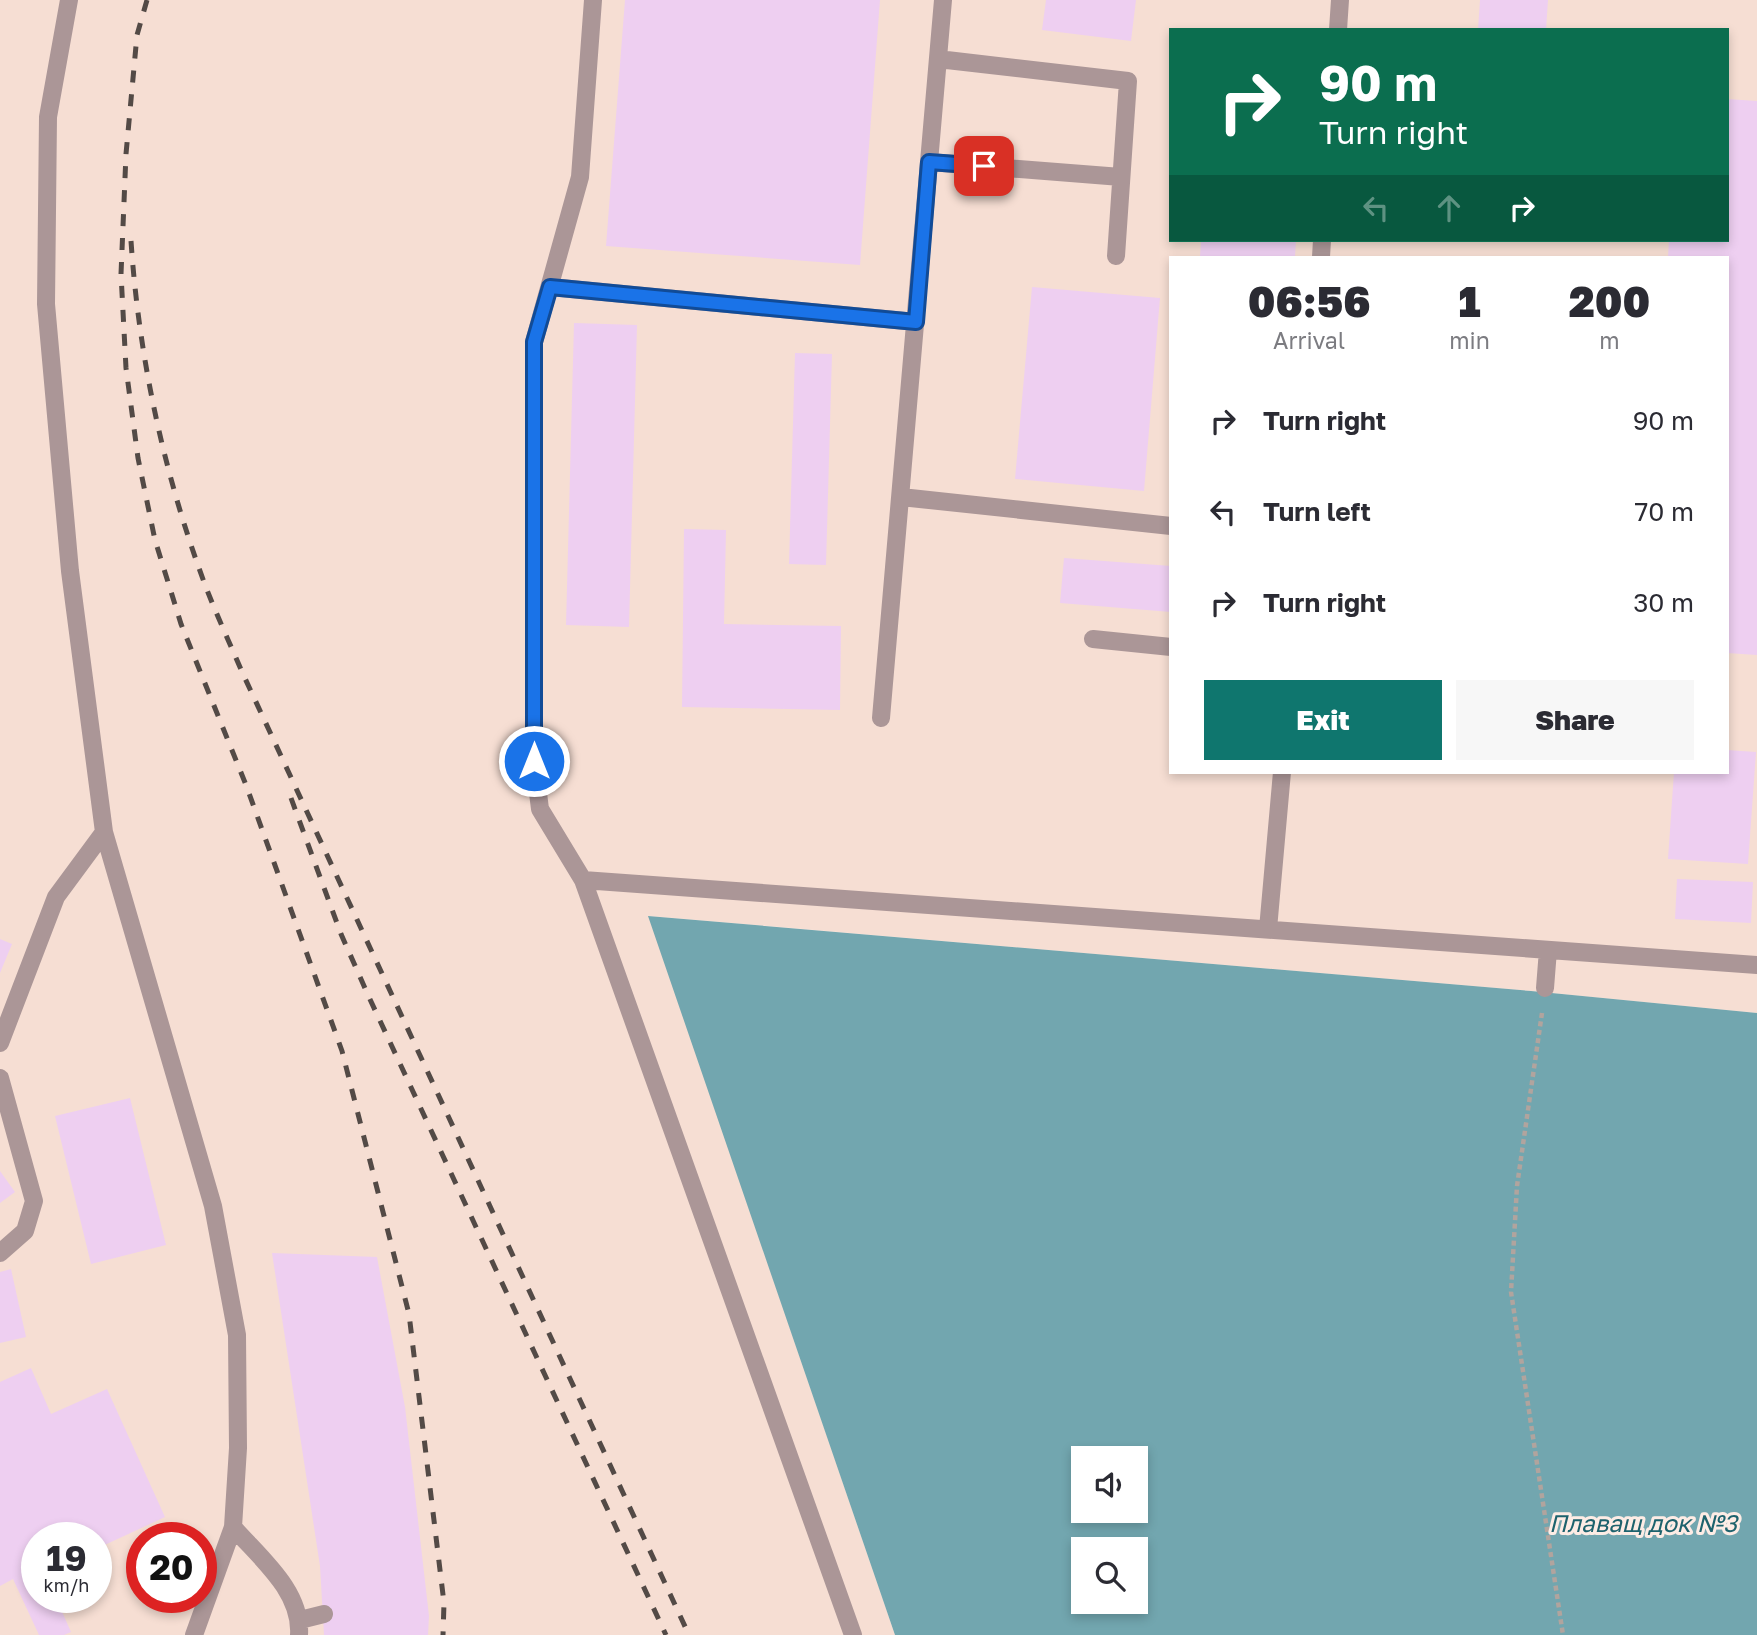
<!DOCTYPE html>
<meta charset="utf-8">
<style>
:root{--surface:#fff;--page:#f7f7f7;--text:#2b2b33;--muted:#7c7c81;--accent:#0f766e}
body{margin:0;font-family:"Golos Text",sans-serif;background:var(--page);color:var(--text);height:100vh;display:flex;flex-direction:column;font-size:26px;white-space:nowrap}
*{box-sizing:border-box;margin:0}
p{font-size:23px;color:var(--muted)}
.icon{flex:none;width:38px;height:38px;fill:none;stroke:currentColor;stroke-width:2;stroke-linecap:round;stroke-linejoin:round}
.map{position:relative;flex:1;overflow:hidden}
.details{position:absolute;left:1169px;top:256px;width:560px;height:518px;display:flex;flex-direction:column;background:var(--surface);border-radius:0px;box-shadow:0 4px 10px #0003}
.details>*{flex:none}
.banner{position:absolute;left:1169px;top:28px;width:560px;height:214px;border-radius:0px;box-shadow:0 4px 10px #0003;background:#0b6e4f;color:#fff;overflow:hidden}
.controls{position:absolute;left:1071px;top:1446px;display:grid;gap:14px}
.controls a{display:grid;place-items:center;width:77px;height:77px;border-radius:0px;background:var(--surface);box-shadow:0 4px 10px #0003;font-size:35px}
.speed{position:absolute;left:21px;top:1522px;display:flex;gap:14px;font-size:35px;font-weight:700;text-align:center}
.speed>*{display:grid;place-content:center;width:91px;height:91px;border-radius:50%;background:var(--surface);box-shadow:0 4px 10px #0003;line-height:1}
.speed small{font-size:18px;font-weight:400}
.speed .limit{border:10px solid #d22;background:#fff;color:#111}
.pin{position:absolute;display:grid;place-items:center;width:60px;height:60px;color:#fff;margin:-30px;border-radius:14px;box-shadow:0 4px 10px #0006}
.me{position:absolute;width:77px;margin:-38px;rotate:0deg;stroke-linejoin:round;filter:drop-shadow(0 0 5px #0008)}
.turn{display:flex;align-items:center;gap:24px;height:147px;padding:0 35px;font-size:32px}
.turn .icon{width:91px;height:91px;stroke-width:2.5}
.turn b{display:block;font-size:49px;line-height:60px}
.lanes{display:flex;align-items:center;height:66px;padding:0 35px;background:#0003;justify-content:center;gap:35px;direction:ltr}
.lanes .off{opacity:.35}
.eta{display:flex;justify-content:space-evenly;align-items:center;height:119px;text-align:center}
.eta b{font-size:42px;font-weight:800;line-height:49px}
.button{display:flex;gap:14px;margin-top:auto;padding:14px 35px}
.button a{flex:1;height:80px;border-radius:0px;background:var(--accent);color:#fff;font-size:28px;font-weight:800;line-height:80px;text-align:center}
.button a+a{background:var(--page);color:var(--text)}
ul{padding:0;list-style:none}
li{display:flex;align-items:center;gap:21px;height:91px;padding:0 35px}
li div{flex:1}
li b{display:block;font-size:26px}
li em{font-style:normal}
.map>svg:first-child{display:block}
.built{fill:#f6ded3;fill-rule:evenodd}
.water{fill:#72a6af;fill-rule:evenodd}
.building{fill:#eecff1}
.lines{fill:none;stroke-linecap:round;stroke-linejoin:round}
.path{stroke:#b1a49e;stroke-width:4.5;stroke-dasharray:5 3.5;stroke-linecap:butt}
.minor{stroke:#ab9697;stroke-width:18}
.rail{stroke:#534a46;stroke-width:5;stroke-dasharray:12 12;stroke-linecap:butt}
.route-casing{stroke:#114b97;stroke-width:18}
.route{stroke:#1a73e8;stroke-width:12}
.labels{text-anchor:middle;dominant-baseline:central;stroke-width:6;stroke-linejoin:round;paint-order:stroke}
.water-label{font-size:24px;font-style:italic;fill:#1d626d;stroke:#fdece5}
</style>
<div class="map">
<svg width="1757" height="1635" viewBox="0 0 1757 1635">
<rect width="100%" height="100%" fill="#fdece5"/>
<path class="built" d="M 0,0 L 1757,0 L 1757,1013 L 1531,991 L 649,916 L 895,1635 L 0,1635 ZM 1171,30 L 1727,30 L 1727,240 L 1171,240 ZM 1171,257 L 1727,257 L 1727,772 L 1171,772 ZM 37,1538 L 96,1538 L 96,1598 L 37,1598 ZM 142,1538 L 201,1538 L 201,1598 L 142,1598 Z"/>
<path class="water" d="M 648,916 L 1531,991 L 1757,1013 L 1757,1635 L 895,1635 ZM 1083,1458 L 1136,1458 L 1136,1510 L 1083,1510 ZM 1083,1549 L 1136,1549 L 1136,1601 L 1083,1601 Z"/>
<path class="building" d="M 625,0 L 880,0 L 860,265 L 606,246 Z
M 1046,0 L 1136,0 L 1131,41 L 1042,30 Z
M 1480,0 L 1548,0 L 1546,30 L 1478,30 Z
M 1727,99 L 1757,101 L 1757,655 L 1727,653 L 1727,257 L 1668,257 L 1669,240 L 1727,240 Z
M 1201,240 L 1296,240 L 1295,257 L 1200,257 Z
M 1032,287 L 1160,298 L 1144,491 L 1015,479 Z
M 574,323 L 637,325 L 629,627 L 566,625 Z
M 795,353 L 832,354 L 826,565 L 789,564 Z
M 684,529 L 726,530 L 724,624 L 841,626 L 840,710 L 682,707 Z
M 1064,558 L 1171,566 L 1171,612 L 1060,603 Z
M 1727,750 L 1756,752 L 1748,864 L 1668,859 L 1674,772 L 1727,772 Z
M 1677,879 L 1753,882 L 1751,923 L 1675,919 Z
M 0,939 L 12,944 L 0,973 Z
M 130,1098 L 166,1245 L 91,1264 L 55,1116 Z
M 0,1171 L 15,1192 L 0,1203 Z
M 272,1253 L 377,1257 L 405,1407 L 429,1616 L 428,1635 L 324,1635 L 320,1566 Z
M 11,1269 L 26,1337 L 0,1343 L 0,1272 Z
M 31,1368 L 51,1414 L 107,1389 L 165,1517 L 96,1549 L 96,1538 L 37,1538 L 37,1598 L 56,1598 L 71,1632 L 64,1635 L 39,1635 L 13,1579 L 0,1586 L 0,1382 Z"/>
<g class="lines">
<path class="path" d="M 1542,1013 L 1517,1186 L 1511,1292 L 1563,1635"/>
<path class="minor" d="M 69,0 L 48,117 L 46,304 L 70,571 L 104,832 L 213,1206 L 237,1335 L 238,1448 L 233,1527 L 194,1635
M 593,0 L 580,177 L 534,342 L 534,761 L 540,809 L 583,880 L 853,1635
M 1338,30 L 1340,0
M 938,59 L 1128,81 L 1116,256
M 929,162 L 1121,177
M 1321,257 L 1322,240
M 550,287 L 916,322
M 901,497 L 1171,526
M 1093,639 L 1171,647
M 881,718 L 943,0
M 583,880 L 1757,965
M 1268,929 L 1282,772
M 1545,988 L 1548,950
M 0,1043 L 56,897 L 104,832
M 0,1078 L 34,1201 L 25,1231 L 0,1253
M 233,1527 C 260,1558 302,1591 299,1635
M 300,1620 L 324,1614"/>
<path class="rail" d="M 147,0 L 137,35 L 126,154 L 121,274 L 126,368 L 138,458 L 155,540 L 181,624 L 246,785 L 342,1051 L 409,1314 L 444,1603 L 443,1635
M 131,241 C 139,360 165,479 207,590 C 218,618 231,646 243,674 L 689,1635
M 291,798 L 341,934 L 368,995 L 666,1635"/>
</g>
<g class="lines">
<g class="route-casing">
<path id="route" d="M 534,761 L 534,342 L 550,287 L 916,322 L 929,162 L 984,166"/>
</g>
<use href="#route" class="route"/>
</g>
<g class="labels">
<g class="water-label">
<text x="1643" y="1522">Плаващ док №3</text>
</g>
</g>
</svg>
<div class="controls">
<a><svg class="icon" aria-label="sound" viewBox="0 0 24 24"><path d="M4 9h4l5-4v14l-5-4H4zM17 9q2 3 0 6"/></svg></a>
<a><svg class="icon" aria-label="search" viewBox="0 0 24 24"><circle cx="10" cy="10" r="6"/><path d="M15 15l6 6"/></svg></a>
</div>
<div class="speed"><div>19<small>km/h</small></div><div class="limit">20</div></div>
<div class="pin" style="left:984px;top:166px;background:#d93025"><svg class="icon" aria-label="arrive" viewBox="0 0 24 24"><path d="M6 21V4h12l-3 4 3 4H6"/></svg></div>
<svg class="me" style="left:534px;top:761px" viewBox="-20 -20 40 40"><circle r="17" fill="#1a73e8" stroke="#fff" stroke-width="3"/><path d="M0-11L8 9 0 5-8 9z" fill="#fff"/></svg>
<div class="banner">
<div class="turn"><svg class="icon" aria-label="right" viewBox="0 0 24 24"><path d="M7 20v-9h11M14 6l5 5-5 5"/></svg><div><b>90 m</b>Turn right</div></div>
<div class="lanes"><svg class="icon off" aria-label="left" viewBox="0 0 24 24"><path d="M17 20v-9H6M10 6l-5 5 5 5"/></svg><svg class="icon off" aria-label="ahead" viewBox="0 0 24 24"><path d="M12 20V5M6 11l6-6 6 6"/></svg><svg class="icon" aria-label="right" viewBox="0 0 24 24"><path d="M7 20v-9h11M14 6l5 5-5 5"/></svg></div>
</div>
<section class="details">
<div class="eta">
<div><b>06:56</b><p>Arrival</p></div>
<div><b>1</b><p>min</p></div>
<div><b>200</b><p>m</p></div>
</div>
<ul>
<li><svg class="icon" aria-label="right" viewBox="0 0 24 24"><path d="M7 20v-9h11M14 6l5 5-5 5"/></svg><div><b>Turn right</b></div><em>90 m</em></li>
<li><svg class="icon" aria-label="left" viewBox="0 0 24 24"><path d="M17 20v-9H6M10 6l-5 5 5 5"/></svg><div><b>Turn left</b></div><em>70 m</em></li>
<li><svg class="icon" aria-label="right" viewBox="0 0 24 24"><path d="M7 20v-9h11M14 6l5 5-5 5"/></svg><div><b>Turn right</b></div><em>30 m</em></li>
</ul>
<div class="button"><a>Exit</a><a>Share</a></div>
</section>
</div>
